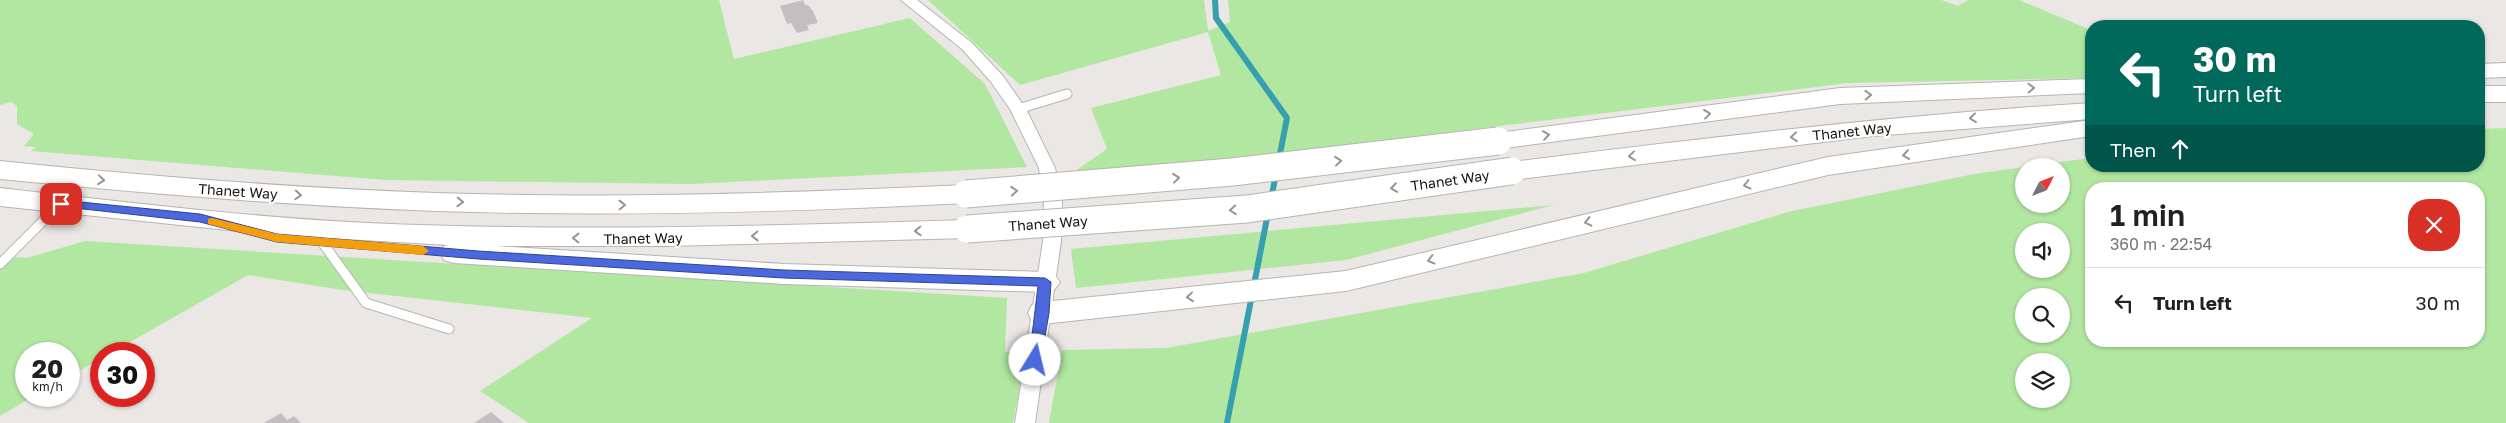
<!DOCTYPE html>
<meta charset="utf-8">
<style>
:root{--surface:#fff;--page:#f2f2f2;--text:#202124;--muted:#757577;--line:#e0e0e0}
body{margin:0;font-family:"Golos Text",sans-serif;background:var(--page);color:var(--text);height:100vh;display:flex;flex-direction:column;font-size:19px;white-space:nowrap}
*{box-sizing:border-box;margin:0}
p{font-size:16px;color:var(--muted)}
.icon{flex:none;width:28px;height:28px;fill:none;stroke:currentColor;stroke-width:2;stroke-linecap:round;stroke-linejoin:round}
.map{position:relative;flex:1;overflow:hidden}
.details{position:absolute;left:2085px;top:182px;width:400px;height:165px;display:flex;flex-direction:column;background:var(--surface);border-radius:20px;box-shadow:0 1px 4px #0004}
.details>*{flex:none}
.top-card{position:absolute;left:2085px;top:20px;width:400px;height:152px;border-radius:20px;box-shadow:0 1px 4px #0004;background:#00695c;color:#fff;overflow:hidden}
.needle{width:32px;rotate:48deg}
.tools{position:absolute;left:2015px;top:158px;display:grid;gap:10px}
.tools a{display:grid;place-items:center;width:55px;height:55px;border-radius:50%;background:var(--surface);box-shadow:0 1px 4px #0004;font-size:25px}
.speed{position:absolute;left:15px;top:342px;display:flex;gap:10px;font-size:25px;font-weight:700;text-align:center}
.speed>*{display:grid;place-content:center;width:65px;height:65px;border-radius:50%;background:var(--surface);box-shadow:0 1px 4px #0004;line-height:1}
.speed small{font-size:12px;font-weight:400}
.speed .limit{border:8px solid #d22;background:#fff;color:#111}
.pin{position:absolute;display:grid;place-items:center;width:42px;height:42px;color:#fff;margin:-21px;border-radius:10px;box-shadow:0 2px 8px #0006}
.me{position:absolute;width:55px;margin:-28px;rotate:9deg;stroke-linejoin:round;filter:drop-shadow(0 0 4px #0008)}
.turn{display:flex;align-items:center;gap:18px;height:105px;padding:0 25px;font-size:22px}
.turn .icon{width:65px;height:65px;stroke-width:2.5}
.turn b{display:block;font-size:35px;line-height:42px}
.then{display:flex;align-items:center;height:48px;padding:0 25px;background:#0003;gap:10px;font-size:19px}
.round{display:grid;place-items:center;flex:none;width:52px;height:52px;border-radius:20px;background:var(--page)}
.overview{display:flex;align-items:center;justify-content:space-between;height:85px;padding:0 25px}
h1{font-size:30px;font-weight:600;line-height:38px}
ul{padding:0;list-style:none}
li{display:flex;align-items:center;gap:15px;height:70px;padding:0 25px;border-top:1px solid var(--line)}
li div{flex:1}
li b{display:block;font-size:19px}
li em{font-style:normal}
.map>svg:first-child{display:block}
.green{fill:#b1e7a0;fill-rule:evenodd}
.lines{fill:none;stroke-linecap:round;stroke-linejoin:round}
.stream{stroke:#37a0af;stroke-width:6}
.building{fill:#c2bfc2}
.service-casing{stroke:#b7b5b2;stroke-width:11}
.minor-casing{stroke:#b7b5b2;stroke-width:2}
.trunk-casing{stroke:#b7b5b2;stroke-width:2}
.service{stroke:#fff;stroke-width:9}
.minor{fill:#fff;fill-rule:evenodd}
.trunk{fill:#fff;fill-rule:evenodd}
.trunk-bridge-casing{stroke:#b7b5b2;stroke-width:29;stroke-linecap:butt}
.trunk-bridge{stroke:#fff;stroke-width:27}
.oneway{stroke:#959594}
.route{fill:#4b68dc;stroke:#31448f}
.slow{fill:#f59e0b}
.labels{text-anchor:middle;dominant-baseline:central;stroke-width:4.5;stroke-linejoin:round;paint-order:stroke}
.street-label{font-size:14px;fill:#141312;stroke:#fff}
</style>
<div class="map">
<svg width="2506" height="423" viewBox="0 0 2506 423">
<rect width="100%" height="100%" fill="#eae7e4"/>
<path class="green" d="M 0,0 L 719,0 L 734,59 L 910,18 L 985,84 L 1027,167 L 691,184 L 386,180 L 31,151 L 36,147 L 24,146 L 34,134 L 17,124 L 17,106 L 11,102 L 0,105 Z
M 928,0 L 1204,0 L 1208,31 L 1230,22 L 1228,0 L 1941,0 L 1958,6 L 1968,0 L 2019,0 L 2091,30 L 2091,78 L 1848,83 L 1062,180 L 1107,149 L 1091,108 L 1221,75 L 1208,32 L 1020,85 Z
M 2506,128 L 2506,423 L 1049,423 L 1062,350 L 1166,348 L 1584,273 L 1788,212 L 1974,174 L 2024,167 L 2024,204 L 2061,204 L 2061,166 L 2028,166 L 2091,158 L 2091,166 L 2479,166 L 2479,129 ZM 2091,189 L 2479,189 L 2479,341 L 2091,341 ZM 2024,231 L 2061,231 L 2061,269 L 2024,269 ZM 2024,296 L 2061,296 L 2061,334 L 2024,334 ZM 2061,361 L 2061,399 L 2024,399 L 2024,361 Z
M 1553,205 L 1346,260 L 1076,288 L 1071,249 Z
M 85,241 L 1007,298 L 1005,352 L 1026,351 L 1013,423 L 529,423 L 480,391 L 592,318 L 343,290 L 248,275 L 109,354 L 101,354 L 101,358 L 69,377 L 69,354 L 26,354 L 26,396 L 34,396 L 0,416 L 0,256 L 27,258 Z"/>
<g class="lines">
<path class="stream" d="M 1215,0 L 1216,18 L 1287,118 L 1279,159
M 1271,199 L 1276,174
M 1227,423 L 1268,213"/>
</g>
<path class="building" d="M 803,0 L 805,5 L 808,5 L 813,11 L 818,23 L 807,25 L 809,30 L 797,33 L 791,23 L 787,24 L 780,6 Z
M 491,412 L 504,423 L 474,423 Z
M 281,413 L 287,420 L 294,416 L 301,423 L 264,423 Z"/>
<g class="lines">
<g class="service-casing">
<path id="service" d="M 1018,109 L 1067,94
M 322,242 L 366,303 L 449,329
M 0,264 L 60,204"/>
</g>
<g class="minor-casing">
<path id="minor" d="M 901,0 L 917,0 L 972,43 L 1003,76 L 1026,109 L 1055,168 L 1062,199 L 1061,241 L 1035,423 L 1015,423 L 1043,241 L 1044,199 L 1039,168 L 1010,109 L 991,82 L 962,49 Z"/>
</g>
<g class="trunk-casing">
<path id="trunk" d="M 2506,63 L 2506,77 L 2479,78 L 2479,64 Z
M 2091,79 L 2091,93 L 1840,104 L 1498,149 L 1489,147 L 1485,141 L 1489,135 L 1498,133 L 1840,88 Z
M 2479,86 L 2506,86 L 2506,102 L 2479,102 Z
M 2091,103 L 2091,119 L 1873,136 L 1512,180 L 1503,177 L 1499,171 L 1503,165 L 1512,162 C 1705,138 1897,115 2091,103 Z
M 2091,120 L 2091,136 L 1828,175 L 1346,291 L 1043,324 L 1032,321 L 1028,313 L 1032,305 L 1043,302 L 1346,271 L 1828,157 Z
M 0,161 C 145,176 290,188 436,193 C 613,199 790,193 966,185 L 976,188 L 980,194 L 976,200 L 966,203 C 790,212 613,217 436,211 C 290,206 145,193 0,179 Z
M 0,188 C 123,202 245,217 368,223 C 568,232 768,226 967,220 L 977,222 L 981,229 L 977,236 L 967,238 L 668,246 L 496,246 L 784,264 L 1045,272 L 1055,275 L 1060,282 L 1055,289 L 1045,292 L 784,284 L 454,263 L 444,260 L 440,253 L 444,246 L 449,245 L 276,235 L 0,206 Z"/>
</g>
<use href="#service" class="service"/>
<use href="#minor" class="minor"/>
<use href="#trunk" class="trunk"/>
<g class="trunk-bridge-casing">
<path id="trunk-bridge" d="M 966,194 L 1232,172 L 1498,141
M 967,229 L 1247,209 L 1512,171"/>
</g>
<use href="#trunk-bridge" class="trunk-bridge"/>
</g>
<defs><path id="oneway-chevron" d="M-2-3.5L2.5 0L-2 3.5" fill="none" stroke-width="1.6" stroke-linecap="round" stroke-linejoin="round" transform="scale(1.25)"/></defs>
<g class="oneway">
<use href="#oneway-chevron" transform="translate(2031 88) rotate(-2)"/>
<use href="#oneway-chevron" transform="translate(1868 95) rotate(-2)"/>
<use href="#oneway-chevron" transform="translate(1707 114) rotate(-7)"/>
<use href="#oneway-chevron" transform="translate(1973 118) rotate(174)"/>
<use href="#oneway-chevron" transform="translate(1546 135) rotate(-8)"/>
<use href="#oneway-chevron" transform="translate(1794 137) rotate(174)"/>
<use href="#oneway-chevron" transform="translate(1906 155) rotate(172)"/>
<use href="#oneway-chevron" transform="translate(1632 156) rotate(173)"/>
<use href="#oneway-chevron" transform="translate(1338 161) rotate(-6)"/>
<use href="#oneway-chevron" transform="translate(1176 178) rotate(-6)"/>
<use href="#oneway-chevron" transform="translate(101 180) rotate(6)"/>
<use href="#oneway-chevron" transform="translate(1747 185) rotate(167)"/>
<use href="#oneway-chevron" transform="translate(1394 188) rotate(172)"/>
<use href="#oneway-chevron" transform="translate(1014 191) rotate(-4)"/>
<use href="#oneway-chevron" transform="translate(298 195) rotate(3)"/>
<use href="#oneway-chevron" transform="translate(460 202) rotate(2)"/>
<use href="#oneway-chevron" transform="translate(622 205) rotate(-1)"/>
<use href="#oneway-chevron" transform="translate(1233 210) rotate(176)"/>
<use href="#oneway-chevron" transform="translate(1588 222) rotate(167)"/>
<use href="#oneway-chevron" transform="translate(918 231) rotate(178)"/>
<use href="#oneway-chevron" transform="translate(755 236) rotate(179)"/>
<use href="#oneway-chevron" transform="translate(576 238) rotate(-179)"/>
<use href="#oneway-chevron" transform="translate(1431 260) rotate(166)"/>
<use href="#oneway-chevron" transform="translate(1190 297) rotate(174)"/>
</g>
<path class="route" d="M 61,200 L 200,214 L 277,234 L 478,251 L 784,270 L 1045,278 L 1051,282 L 1049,313 L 1041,360 L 1035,365 L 1029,360 L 1038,286 L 784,278 L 478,259 L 277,242 L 200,222 L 57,206 L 55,204 Z"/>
<path class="slow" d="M 212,218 L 277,234 L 423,246 L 429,251 L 423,255 L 277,242 L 208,224 L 208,219 Z"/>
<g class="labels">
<g class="street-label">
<text transform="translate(1852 131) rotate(-6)">Thanet Way</text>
<text transform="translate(1450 180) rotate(-8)">Thanet Way</text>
<text transform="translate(238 191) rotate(4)">Thanet Way</text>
<text transform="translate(1048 223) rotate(-4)">Thanet Way</text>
<text transform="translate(643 238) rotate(-1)">Thanet Way</text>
</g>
</g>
</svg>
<div class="tools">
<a><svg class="needle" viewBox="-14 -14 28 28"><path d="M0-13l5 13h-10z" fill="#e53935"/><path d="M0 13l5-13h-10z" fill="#757577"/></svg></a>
<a><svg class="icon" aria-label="sound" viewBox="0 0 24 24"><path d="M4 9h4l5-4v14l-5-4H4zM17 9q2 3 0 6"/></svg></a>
<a><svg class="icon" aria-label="search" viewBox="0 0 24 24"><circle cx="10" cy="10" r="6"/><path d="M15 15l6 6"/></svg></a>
<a><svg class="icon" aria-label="layers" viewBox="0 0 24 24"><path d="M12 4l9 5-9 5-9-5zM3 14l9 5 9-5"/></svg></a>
</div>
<div class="speed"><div>20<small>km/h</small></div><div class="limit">30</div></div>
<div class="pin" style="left:61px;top:204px;background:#d93025"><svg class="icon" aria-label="arrive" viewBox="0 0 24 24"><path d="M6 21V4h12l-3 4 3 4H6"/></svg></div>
<svg class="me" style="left:1035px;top:360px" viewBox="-20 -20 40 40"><circle r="19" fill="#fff"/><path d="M0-13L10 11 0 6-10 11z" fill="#4b68dc"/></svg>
<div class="top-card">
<div class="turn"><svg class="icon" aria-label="left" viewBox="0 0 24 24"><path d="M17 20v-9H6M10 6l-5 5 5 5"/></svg><div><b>30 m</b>Turn left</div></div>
<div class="then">Then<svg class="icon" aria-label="ahead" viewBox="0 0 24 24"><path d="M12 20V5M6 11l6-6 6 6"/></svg></div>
</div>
<section class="details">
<div class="overview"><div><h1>1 min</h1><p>360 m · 22:54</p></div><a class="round" style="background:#d93025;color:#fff"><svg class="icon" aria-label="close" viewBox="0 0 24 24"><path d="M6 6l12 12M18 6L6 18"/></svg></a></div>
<ul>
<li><svg class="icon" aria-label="left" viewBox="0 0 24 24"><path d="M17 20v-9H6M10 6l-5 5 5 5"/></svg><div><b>Turn left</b></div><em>30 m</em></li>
</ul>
</section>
</div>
